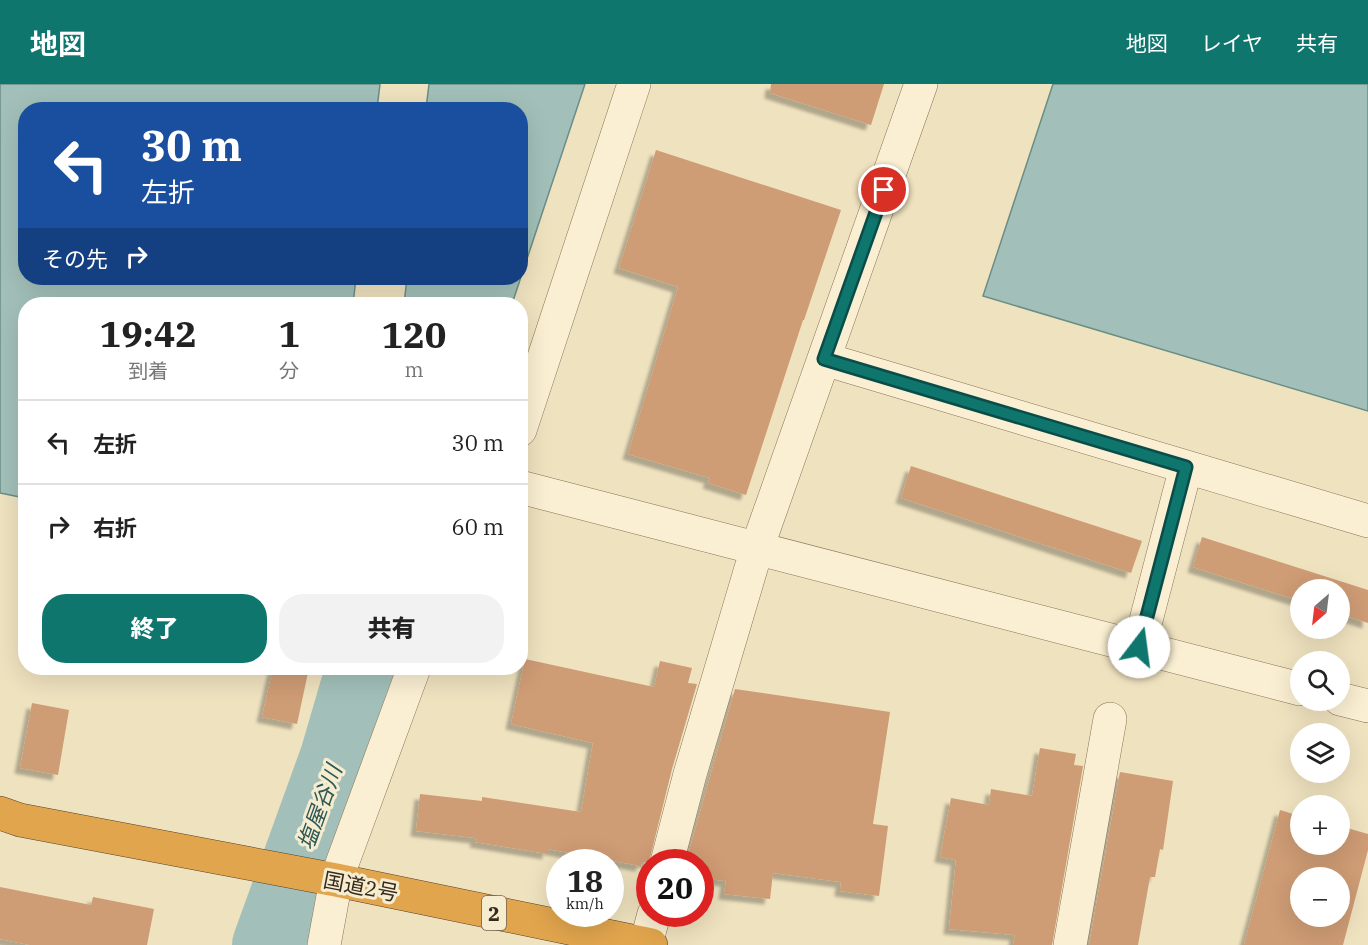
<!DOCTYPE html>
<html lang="ja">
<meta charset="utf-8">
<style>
:root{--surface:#fff;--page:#f2f2f2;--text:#222;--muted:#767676;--line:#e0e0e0;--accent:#0f766e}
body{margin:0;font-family:"IBM Plex Serif","Noto Sans JP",serif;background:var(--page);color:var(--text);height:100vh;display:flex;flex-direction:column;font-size:22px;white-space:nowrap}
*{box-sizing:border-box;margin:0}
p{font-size:20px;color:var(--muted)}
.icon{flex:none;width:33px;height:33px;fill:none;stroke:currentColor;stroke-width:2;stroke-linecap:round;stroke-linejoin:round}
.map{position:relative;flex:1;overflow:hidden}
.sheet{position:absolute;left:18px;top:213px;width:510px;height:378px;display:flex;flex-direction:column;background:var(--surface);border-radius:24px;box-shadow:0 6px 24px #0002}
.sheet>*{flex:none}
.hud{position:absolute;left:18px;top:18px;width:510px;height:183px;border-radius:24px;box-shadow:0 6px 24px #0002;background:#1a4fa0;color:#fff;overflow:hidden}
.needle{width:39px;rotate:208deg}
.controls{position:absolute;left:1290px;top:495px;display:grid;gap:12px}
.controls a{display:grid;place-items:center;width:60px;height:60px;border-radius:50%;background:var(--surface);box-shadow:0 6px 24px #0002;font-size:30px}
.speed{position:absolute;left:546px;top:765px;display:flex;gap:12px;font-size:30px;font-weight:700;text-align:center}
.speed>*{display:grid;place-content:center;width:78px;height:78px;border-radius:50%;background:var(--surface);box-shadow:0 6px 24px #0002;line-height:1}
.speed small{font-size:15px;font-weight:400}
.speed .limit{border:9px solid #d22;background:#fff;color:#111}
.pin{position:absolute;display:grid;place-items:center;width:51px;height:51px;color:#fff;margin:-26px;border:3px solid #fff;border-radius:50%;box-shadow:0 2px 6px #0007}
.me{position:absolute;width:66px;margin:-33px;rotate:15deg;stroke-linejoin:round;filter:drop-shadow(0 0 4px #0008)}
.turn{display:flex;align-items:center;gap:21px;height:126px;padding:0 24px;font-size:27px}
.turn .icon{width:78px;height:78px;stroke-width:2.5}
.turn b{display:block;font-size:42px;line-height:51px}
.then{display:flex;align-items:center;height:57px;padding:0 24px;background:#0003;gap:12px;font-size:22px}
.eta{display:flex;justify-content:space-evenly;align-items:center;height:102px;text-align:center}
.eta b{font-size:36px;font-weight:800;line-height:42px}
.cta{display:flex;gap:12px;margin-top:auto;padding:12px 24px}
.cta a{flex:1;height:69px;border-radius:24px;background:var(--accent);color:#fff;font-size:24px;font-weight:800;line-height:69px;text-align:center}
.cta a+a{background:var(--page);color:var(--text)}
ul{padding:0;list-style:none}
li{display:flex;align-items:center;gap:18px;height:84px;padding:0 24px;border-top:2px solid var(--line)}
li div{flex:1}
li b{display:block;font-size:22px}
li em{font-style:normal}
header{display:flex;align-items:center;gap:36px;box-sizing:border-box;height:84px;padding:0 30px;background:var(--accent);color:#fff}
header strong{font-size:28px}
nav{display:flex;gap:33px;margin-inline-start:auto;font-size:21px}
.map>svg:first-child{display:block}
.water{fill:#a2c0b9;stroke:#6a8e86;stroke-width:1.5}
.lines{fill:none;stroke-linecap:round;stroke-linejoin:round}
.river{stroke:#a2c0b9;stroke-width:74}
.building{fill:#ce9c74;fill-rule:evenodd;filter:url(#shadow)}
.minor-casing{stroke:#887357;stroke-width:34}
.highway-casing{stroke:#55402c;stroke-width:34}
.minor{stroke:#faefd2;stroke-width:33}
.highway{stroke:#e1a54d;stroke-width:33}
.route-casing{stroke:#0a4d48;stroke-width:15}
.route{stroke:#0f766e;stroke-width:10}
.labels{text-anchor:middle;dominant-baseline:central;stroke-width:6;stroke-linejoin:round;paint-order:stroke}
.shield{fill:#f6eccf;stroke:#706452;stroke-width:1.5}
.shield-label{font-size:20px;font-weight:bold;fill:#372a1c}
.street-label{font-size:21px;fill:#372a1c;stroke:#f6eccf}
.water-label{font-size:22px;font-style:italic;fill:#2b5756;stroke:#f6eccf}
</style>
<header>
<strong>地図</strong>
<nav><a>地図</a><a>レイヤ</a><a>共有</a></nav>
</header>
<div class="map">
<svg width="1368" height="861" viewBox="0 0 1368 861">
<defs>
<filter id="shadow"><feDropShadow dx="-5.5" dy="5.5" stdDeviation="1.5" flood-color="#0004"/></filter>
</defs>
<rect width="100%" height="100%" fill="#efe2bf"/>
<path class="water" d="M 0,0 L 380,0 L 377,25 L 26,26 L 26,194 L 356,194 L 353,220 L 26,220 L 25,414 L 0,409 Z
M 429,0 L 585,0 L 512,220 L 404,220 L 407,194 L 520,194 L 520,26 L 426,25 Z
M 1053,0 L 1368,0 L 1368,327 L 983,212 Z"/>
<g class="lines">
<path class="river" d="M 269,861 L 337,673 L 363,584"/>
</g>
<path class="building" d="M 771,0 L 884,0 L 871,41 L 770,9 Z
M 656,66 L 841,126 L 804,236 L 803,236 L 746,411 L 708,399 L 710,394 L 628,370 L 678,203 L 619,184 Z
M 911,382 L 1142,457 L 1131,489 L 901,414 Z
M 1202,453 L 1368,506 L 1368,539 L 1340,530 L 1340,506 L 1300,506 L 1300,517 L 1193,483 Z
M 525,575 L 654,603 L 660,577 L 692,584 L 688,599 L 697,600 L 672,685 L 649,778 L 642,778 L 641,782 L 548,765 L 548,770 L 475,758 L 476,754 L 416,747 L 420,710 L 482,717 L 482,713 L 581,728 L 593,659 L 511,640 Z
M 273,584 L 309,584 L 297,640 L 262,633 Z
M 735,605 L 890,628 L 873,740 L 888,742 L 879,812 L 840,807 L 841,798 L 773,789 L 770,815 L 724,810 L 726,797 L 700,794 L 700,778 L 686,778 Z
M 32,619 L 69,626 L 58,691 L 20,684 Z
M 1040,664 L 1076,670 L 1074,681 L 1083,682 L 1052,861 L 1013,861 L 1015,851 L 949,845 L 956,776 L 940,773 L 951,714 L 989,721 L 991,705 L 1032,712 Z
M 1120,688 L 1173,697 L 1163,766 L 1160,765 L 1155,793 L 1150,793 L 1138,861 L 1089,861 Z
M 1280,726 L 1300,732 L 1300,760 L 1340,760 L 1340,742 L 1368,750 L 1368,766 L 1343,861 L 1244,861 ZM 1300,794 L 1340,794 L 1340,832 L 1300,832 Z
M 0,803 L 91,821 L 93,813 L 154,825 L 147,861 L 30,861 L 0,855 Z"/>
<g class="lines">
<g class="minor-casing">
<path id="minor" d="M 824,275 L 1368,437
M 520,346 L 634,0
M 520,403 L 1300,605
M 1139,563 L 1186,383
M 1340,615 L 1368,622
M 667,778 L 690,690 L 757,464 L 921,0
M 646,860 L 654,830
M 324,861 L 336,796 L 414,584
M 1070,861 L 1110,635"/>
</g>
<g class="highway-casing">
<path id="highway" d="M 0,729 L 20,736 L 336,796 L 651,861"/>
</g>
<use href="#minor" class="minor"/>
<use href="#highway" class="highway"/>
</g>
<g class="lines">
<g class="route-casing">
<path id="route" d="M 884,106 L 824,275 L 1186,383 L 1139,563"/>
</g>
<use href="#route" class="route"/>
</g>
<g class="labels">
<rect class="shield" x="482" y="812" width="24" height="34" rx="4.5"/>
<g class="shield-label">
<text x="494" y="829">2</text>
</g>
<g class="street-label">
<text transform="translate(361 802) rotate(11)">国道2号</text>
</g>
<g class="water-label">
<text transform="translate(319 723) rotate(-70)">塩屋谷川</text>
</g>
</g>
</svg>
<div class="controls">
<a><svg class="needle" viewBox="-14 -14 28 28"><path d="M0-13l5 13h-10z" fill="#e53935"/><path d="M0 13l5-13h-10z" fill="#767676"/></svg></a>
<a><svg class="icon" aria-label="search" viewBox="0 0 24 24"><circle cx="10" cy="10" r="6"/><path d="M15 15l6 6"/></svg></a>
<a><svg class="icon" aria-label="layers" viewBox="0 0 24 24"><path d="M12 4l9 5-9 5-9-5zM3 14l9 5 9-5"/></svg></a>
<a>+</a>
<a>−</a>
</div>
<div class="speed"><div>18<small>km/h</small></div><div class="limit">20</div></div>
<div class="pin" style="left:884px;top:106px;background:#d93025"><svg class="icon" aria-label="arrive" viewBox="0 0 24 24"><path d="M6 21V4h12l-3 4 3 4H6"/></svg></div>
<svg class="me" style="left:1139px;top:563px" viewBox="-20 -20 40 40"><circle r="19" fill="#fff"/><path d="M0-13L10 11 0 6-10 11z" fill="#0f766e"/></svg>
<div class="hud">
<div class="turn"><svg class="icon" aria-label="left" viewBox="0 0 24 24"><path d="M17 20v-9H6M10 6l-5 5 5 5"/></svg><div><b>30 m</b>左折</div></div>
<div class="then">その先<svg class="icon" aria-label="right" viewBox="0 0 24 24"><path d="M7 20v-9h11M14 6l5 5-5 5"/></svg></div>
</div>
<section class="sheet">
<div class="eta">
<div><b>19:42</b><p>到着</p></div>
<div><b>1</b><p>分</p></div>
<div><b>120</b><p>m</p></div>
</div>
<ul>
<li><svg class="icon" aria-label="left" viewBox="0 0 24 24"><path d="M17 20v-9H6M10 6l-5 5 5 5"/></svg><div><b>左折</b></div><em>30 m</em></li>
<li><svg class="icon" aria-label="right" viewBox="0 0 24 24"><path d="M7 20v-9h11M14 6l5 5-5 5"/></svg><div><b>右折</b></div><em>60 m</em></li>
</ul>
<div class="cta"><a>終了</a><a>共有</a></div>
</section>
</div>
